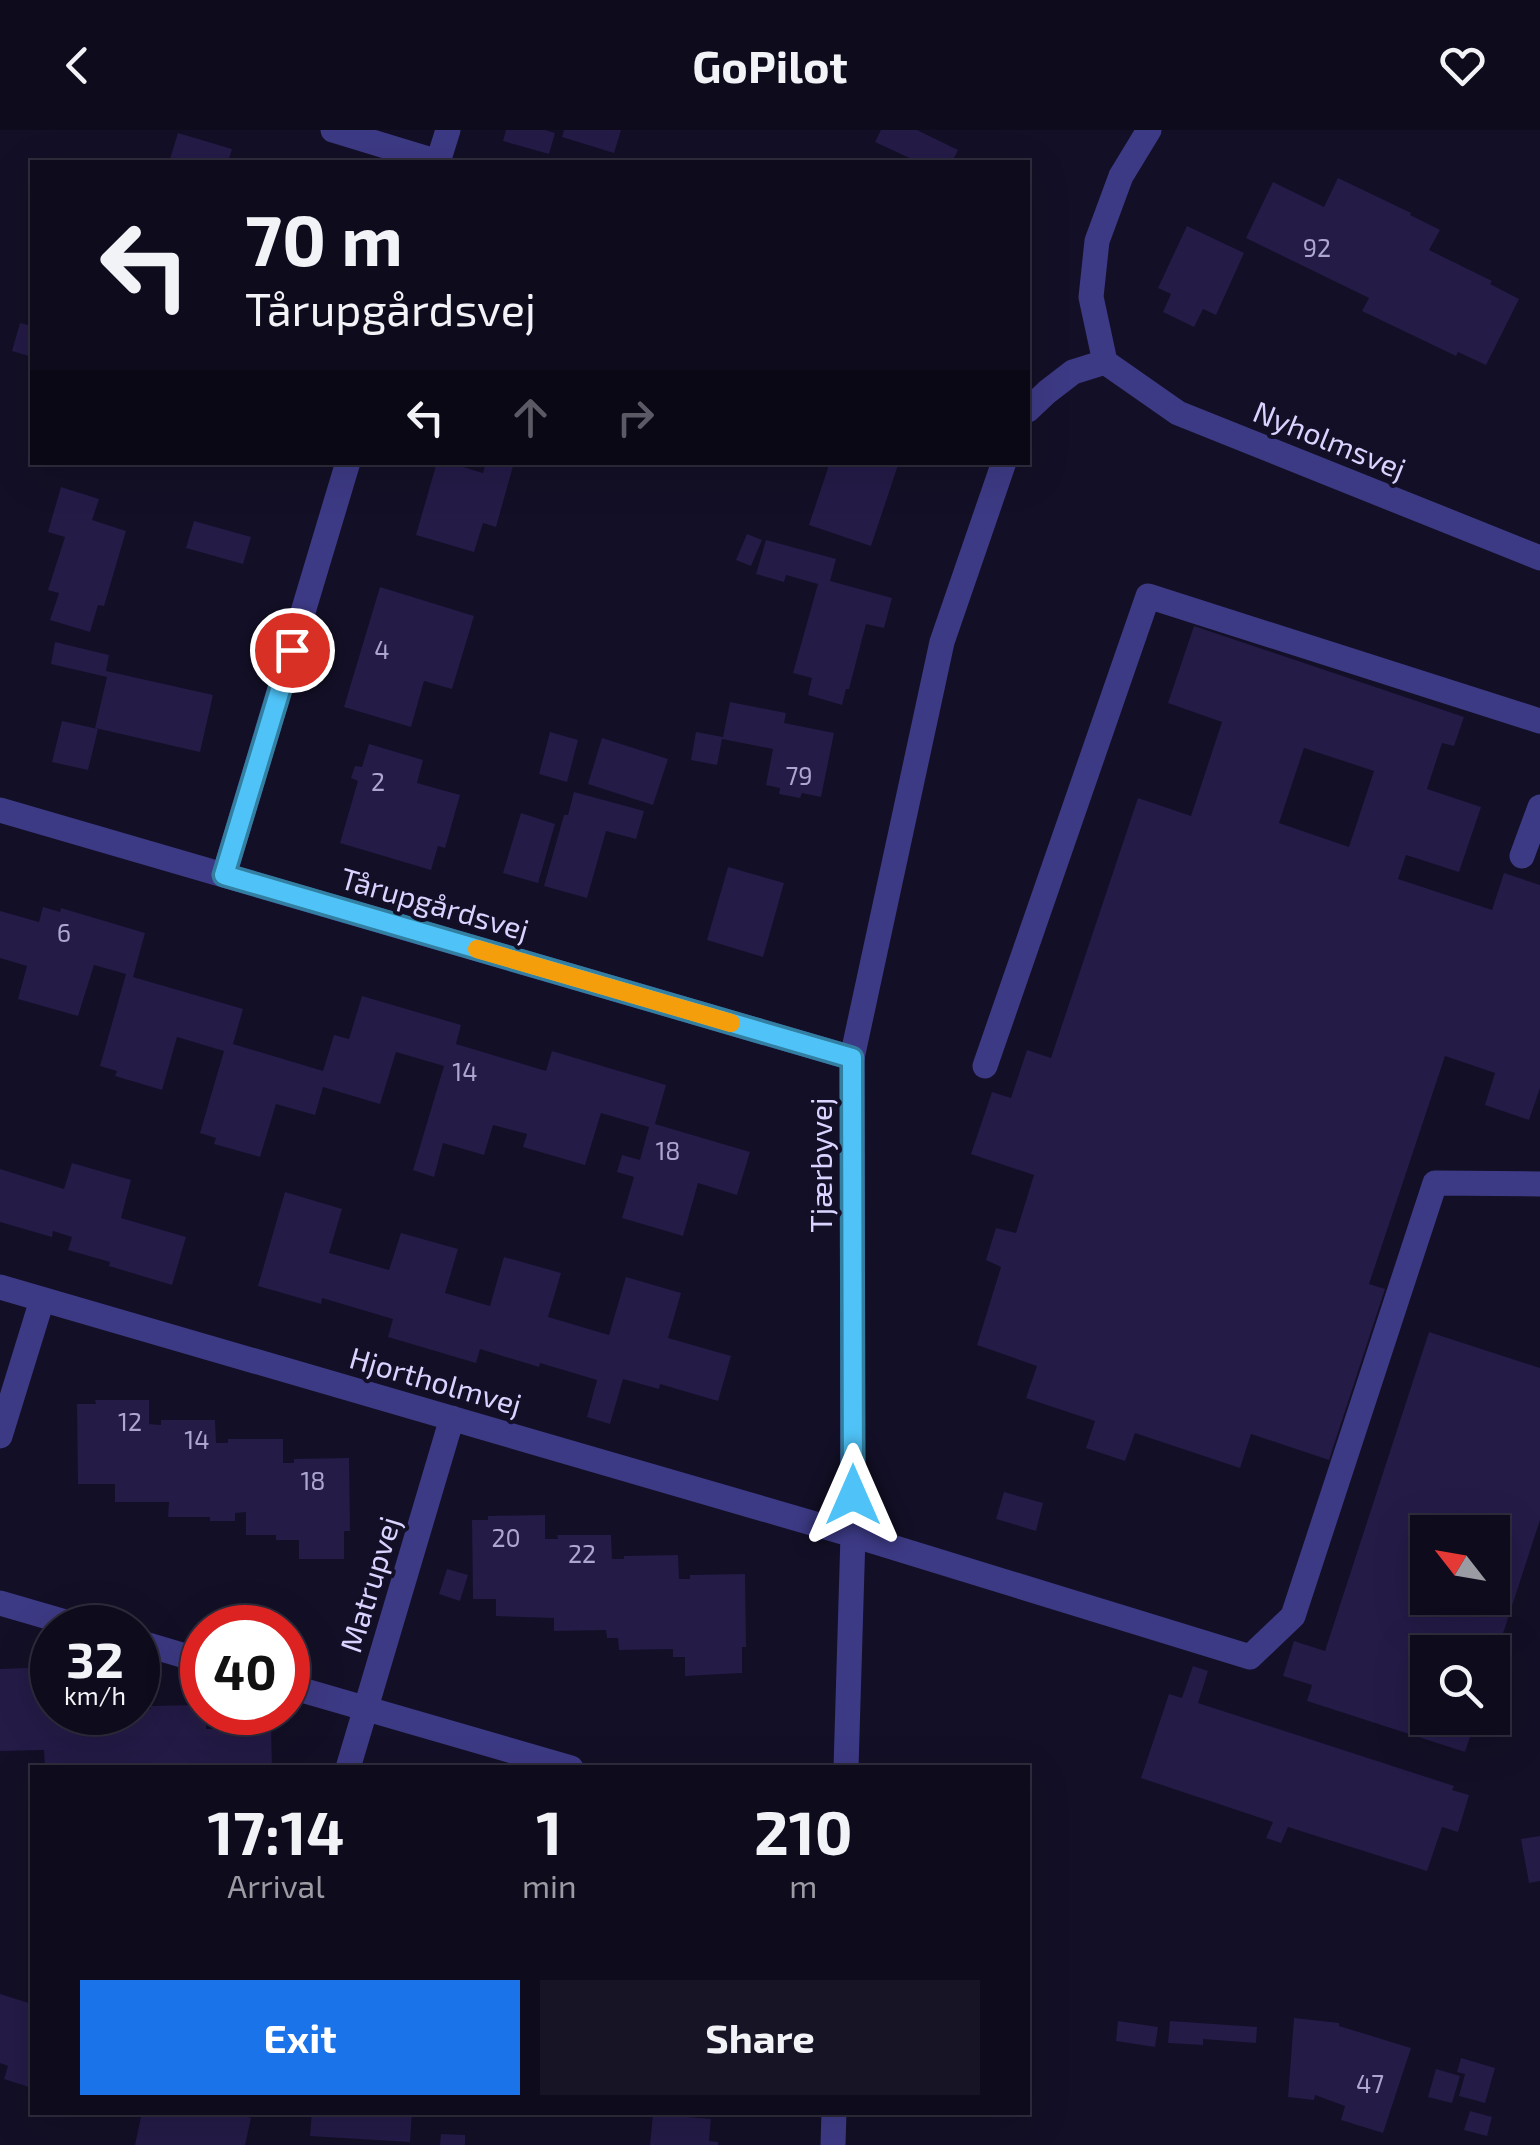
<!DOCTYPE html>
<meta charset="utf-8">
<style>
:root{--surface:#0e0b1c;--page:#171425;--text:#f1f3f6;--muted:#9b9ba3;--line:#2e2b3b;--accent:#1a73e8}
body{margin:0;font-family:"Exo 2",sans-serif;background:var(--page);color:var(--text);height:100vh;display:flex;flex-direction:column;font-size:38px;white-space:nowrap}
*{box-sizing:border-box;margin:0}
p{font-size:32px;color:var(--muted)}
.icon{flex:none;width:55px;height:55px;fill:none;stroke:currentColor;stroke-width:2;stroke-linecap:round;stroke-linejoin:round}
.map{position:relative;flex:1;overflow:hidden}
.side{position:absolute;left:30px;top:1635px;width:1000px;height:350px;display:flex;flex-direction:column;background:var(--surface);border-radius:0px;box-shadow:0 10px 40px #0002,0 0 0 2px var(--line)}
.side>*{flex:none}
.banner{position:absolute;left:30px;top:30px;width:1000px;height:305px;border-radius:0px;box-shadow:0 10px 40px #0002,0 0 0 2px var(--line);background:#0e0b1c;color:var(--text);overflow:hidden}
.needle{width:65px;rotate:301deg}
.tools{position:absolute;left:1410px;top:1385px;display:grid;gap:20px}
.tools a{display:grid;place-items:center;width:100px;height:100px;border-radius:0px;background:var(--surface);box-shadow:0 10px 40px #0002,0 0 0 2px var(--line);font-size:50px}
.speed{position:absolute;left:30px;top:1475px;display:flex;gap:20px;font-size:50px;font-weight:700;text-align:center}
.speed>*{display:grid;place-content:center;width:130px;height:130px;border-radius:50%;background:var(--surface);box-shadow:0 10px 40px #0002,0 0 0 2px var(--line);line-height:1}
.speed small{font-size:25px;font-weight:400}
.speed .limit{border:15px solid #d22;background:#fff;color:#111}
.pin{position:absolute;display:grid;place-items:center;width:85px;height:85px;color:#fff;margin:-42px;border:5px solid #fff;border-radius:50%;box-shadow:0 2px 10px #0007}
.me{position:absolute;width:110px;margin:-55px;rotate:0deg;stroke-linejoin:round;filter:drop-shadow(0 0 8px #0008)}
.turn{display:flex;align-items:center;gap:35px;height:210px;padding:0 50px;font-size:45px}
.turn .icon{width:130px;height:130px;stroke-width:2.5}
.turn b{display:block;font-size:70px;line-height:85px}
.lanes{display:flex;align-items:center;height:95px;padding:0 50px;background:#0003;justify-content:center;gap:50px;direction:ltr}
.lanes .off{opacity:.35}
.eta{display:flex;justify-content:space-evenly;align-items:center;height:170px;text-align:center}
.eta b{font-size:60px;font-weight:700;line-height:70px}
.primary-button{display:flex;gap:20px;margin-top:auto;padding:20px 50px}
.primary-button a{flex:1;height:115px;border-radius:0px;background:var(--accent);color:#fff;font-size:40px;font-weight:700;line-height:115px;text-align:center}
.primary-button a+a{background:var(--page);color:var(--text)}
header{display:flex;justify-content:space-between;align-items:center;height:130px;padding:0 50px;background:var(--surface);font-size:45px;font-weight:700}
.map>svg:first-child{display:block}
.building{fill:#241b47;fill-rule:evenodd}
.lines{fill:none;stroke-linecap:round;stroke-linejoin:round}
.service{stroke:#3d3a85;stroke-width:25}
.minor{stroke:#3d3a85;stroke-width:25}
.tertiary{stroke:#3d3a85;stroke-width:25}
.route-casing{stroke:#337fa1;stroke-width:25}
.route{stroke:#4fc3f7;stroke-width:18}
.slow{stroke:#f59e0b;stroke-width:18}
.labels{text-anchor:middle;dominant-baseline:central;stroke-width:8;stroke-linejoin:round;paint-order:stroke}
.number-label{font-size:25px;fill:#aca6d1}
.street-label{font-size:30px;fill:#d9d4ff;stroke:#130f26}
</style>
<header><svg class="icon" aria-label="back" viewBox="0 0 24 24"><path d="M15 5l-7 7 7 7"/></svg>GoPilot<svg class="icon" aria-label="heart" viewBox="0 0 24 24"><path d="M12 20l-8-8c-3-5 5-10 8-4 3-6 11-1 8 4z"/></svg></header>
<div class="map">
<svg width="1540" height="2015" viewBox="0 0 1540 2015">
<rect width="100%" height="100%" fill="#130f26"/>
<path class="building" d="M 506,0 L 545,0 L 555,3 L 549,24 L 503,11 Z
M 564,0 L 621,0 L 614,23 L 562,7 Z
M 881,0 L 917,0 L 958,20 L 952,32 L 918,32 L 875,12 Z
M 178,3 L 232,19 L 228,32 L 169,32 Z
M 1338,48 L 1411,83 L 1410,85 L 1440,100 L 1429,120 L 1492,151 L 1490,154 L 1519,169 L 1486,235 L 1458,222 L 1456,226 L 1362,181 L 1369,168 L 1246,108 L 1273,52 L 1324,77 Z
M 1187,96 L 1244,123 L 1216,185 L 1203,179 L 1194,197 L 1163,182 L 1171,164 L 1158,158 Z
M 20,193 L 32,196 L 32,227 L 12,221 Z
M 437,332 L 446,332 L 483,343 L 486,332 L 501,332 L 513,336 L 496,397 L 483,393 L 474,422 L 416,405 Z
M 830,332 L 899,332 L 871,416 L 809,395 Z
M 61,357 L 99,369 L 92,390 L 126,401 L 104,476 L 98,475 L 90,502 L 50,490 L 59,463 L 48,460 L 65,407 L 48,402 Z
M 194,391 L 251,407 L 243,434 L 186,418 Z
M 747,404 L 762,410 L 751,436 L 736,430 Z
M 766,410 L 836,429 L 830,451 L 892,468 L 884,498 L 866,494 L 849,559 L 846,559 L 842,575 L 808,565 L 812,548 L 793,543 L 818,454 L 786,445 L 784,452 L 756,444 Z
M 380,457 L 474,486 L 452,559 L 424,551 L 411,597 L 344,577 Z
M 1194,496 L 1464,587 L 1454,616 L 1442,613 L 1427,659 L 1481,677 L 1459,742 L 1406,725 L 1398,749 L 1492,780 L 1504,743 L 1540,755 L 1540,958 L 1529,990 L 1485,975 L 1495,943 L 1445,926 L 1369,1154 L 1385,1159 L 1329,1330 L 1251,1304 L 1240,1338 L 1135,1303 L 1125,1331 L 1086,1318 L 1095,1291 L 1026,1268 L 1037,1236 L 977,1215 L 1001,1137 L 986,1130 L 996,1098 L 1016,1103 L 1034,1045 L 971,1024 L 992,962 L 1011,968 L 1027,920 L 1051,928 L 1138,668 L 1191,686 L 1222,592 L 1168,573 ZM 1304,618 L 1374,641 L 1349,717 L 1279,693 Z
M 55,512 L 109,525 L 106,541 L 213,565 L 200,622 L 95,598 L 107,547 L 51,534 Z
M 730,572 L 786,583 L 784,593 L 834,603 L 821,667 L 802,663 L 800,668 L 779,664 L 780,658 L 766,655 L 773,619 L 722,609 L 717,635 L 691,630 L 696,602 L 723,607 Z
M 62,591 L 98,599 L 88,640 L 52,632 Z
M 550,602 L 578,610 L 567,652 L 539,644 Z
M 602,608 L 668,629 L 653,675 L 588,654 Z
M 369,614 L 423,630 L 417,653 L 460,665 L 445,718 L 438,716 L 431,740 L 340,713 L 358,651 L 351,648 L 355,636 L 362,637 Z
M 574,662 L 644,681 L 636,709 L 606,701 L 587,768 L 544,756 L 564,685 L 568,685 Z
M 521,683 L 555,694 L 538,753 L 503,743 Z
M 728,737 L 784,753 L 763,827 L 707,810 Z
M 43,777 L 60,782 L 61,778 L 145,803 L 133,847 L 243,879 L 233,914 L 323,941 L 334,905 L 349,909 L 362,866 L 461,895 L 456,914 L 546,941 L 552,921 L 666,955 L 655,994 L 750,1022 L 737,1065 L 698,1053 L 683,1106 L 622,1088 L 634,1047 L 617,1042 L 622,1025 L 640,1030 L 649,997 L 601,983 L 585,1035 L 523,1017 L 527,1004 L 493,995 L 484,1025 L 443,1013 L 434,1047 L 413,1040 L 444,936 L 396,922 L 380,974 L 323,957 L 315,985 L 276,974 L 260,1027 L 214,1014 L 216,1008 L 200,1003 L 224,921 L 177,907 L 162,960 L 115,946 L 117,941 L 100,936 L 126,844 L 94,835 L 78,886 L 18,869 L 27,836 L 0,828 L 0,781 L 39,792 Z
M 72,1033 L 131,1050 L 121,1088 L 186,1107 L 172,1155 L 109,1136 L 110,1132 L 68,1120 L 72,1107 L 53,1101 L 52,1107 L 0,1092 L 0,1039 L 64,1059 Z
M 285,1062 L 342,1079 L 329,1123 L 389,1140 L 401,1103 L 458,1119 L 445,1163 L 490,1176 L 504,1127 L 561,1143 L 548,1187 L 609,1205 L 626,1147 L 681,1163 L 668,1208 L 731,1226 L 718,1271 L 660,1254 L 659,1259 L 623,1249 L 610,1294 L 587,1287 L 597,1250 L 540,1233 L 539,1237 L 480,1219 L 476,1233 L 388,1207 L 393,1189 L 322,1168 L 321,1174 L 258,1156 Z
M 1429,1202 L 1540,1238 L 1540,1390 L 1493,1534 L 1492,1522 L 1428,1522 L 1428,1588 L 1476,1588 L 1465,1622 L 1307,1571 L 1312,1555 L 1283,1546 L 1294,1511 L 1325,1521 ZM 1428,1402 L 1492,1402 L 1492,1468 L 1428,1468 Z
M 95,1270 L 149,1270 L 149,1294 L 161,1295 L 161,1290 L 215,1290 L 216,1313 L 228,1313 L 228,1309 L 283,1309 L 283,1333 L 294,1333 L 294,1329 L 349,1328 L 350,1401 L 344,1401 L 344,1429 L 299,1429 L 299,1410 L 276,1410 L 276,1405 L 246,1405 L 246,1382 L 235,1383 L 235,1391 L 210,1391 L 210,1387 L 168,1387 L 169,1372 L 115,1372 L 115,1354 L 78,1354 L 77,1274 L 96,1274 Z
M 1004,1362 L 1043,1373 L 1036,1401 L 996,1389 Z
M 545,1385 L 545,1409 L 558,1409 L 557,1405 L 611,1405 L 612,1429 L 624,1429 L 624,1426 L 678,1425 L 679,1449 L 690,1449 L 690,1445 L 745,1444 L 746,1517 L 742,1517 L 742,1543 L 685,1546 L 685,1527 L 673,1527 L 673,1519 L 619,1520 L 618,1508 L 607,1508 L 606,1500 L 554,1501 L 554,1488 L 496,1486 L 496,1469 L 473,1469 L 472,1390 L 488,1390 L 488,1386 Z
M 447,1439 L 468,1445 L 460,1471 L 439,1464 Z
M 1193,1536 L 1208,1541 L 1198,1573 L 1454,1656 L 1452,1660 L 1469,1665 L 1458,1702 L 1442,1697 L 1427,1741 L 1288,1697 L 1281,1713 L 1266,1708 L 1273,1692 L 1141,1648 L 1169,1564 L 1182,1568 Z
M 52,1537 L 52,1582 L 138,1582 L 138,1579 L 151,1579 L 151,1576 L 202,1575 L 202,1582 L 206,1582 L 206,1599 L 218,1599 L 218,1596 L 271,1595 L 272,1638 L 45,1638 L 44,1620 L 0,1621 L 0,1539 Z
M 1540,1706 L 1540,1751 L 1529,1753 L 1521,1709 Z
M 0,1864 L 32,1874 L 32,1945 L 29,1957 L 4,1949 L 8,1936 L 0,1933 Z
M 1294,1888 L 1339,1893 L 1339,1896 L 1411,1918 L 1383,2003 L 1341,1990 L 1345,1976 L 1315,1965 L 1314,1970 L 1288,1967 Z
M 1118,1891 L 1158,1897 L 1155,1917 L 1116,1911 Z
M 1170,1891 L 1257,1897 L 1256,1913 L 1203,1909 L 1203,1915 L 1168,1913 Z
M 1461,1928 L 1495,1938 L 1485,1973 L 1459,1966 L 1465,1944 L 1457,1942 Z
M 1436,1939 L 1460,1946 L 1452,1973 L 1428,1967 Z
M 1470,1981 L 1492,1987 L 1487,2006 L 1464,2000 Z
M 142,1982 L 225,1982 L 251,1988 L 245,2015 L 135,2015 Z
M 312,1982 L 412,1982 L 410,2012 L 310,2006 Z
M 653,1984 L 711,1989 L 709,2011 L 718,2012 L 718,2015 L 650,2015 Z
M 441,2004 L 465,2005 L 465,2015 L 440,2015 Z"/>
<g class="lines">
<path class="service" d="M 1522,726 L 1540,677
M 985,936 L 1148,466 L 1540,591
M 853,1405 L 1250,1527 L 1293,1486 L 1435,1053 L 1540,1054
M 0,1473 L 86,1498
M 138,1512 L 202,1531
M 288,1556 L 571,1638"/>
<path class="minor" d="M 333,0 L 438,32
M 438,32 L 448,0
M 0,680 L 852,928
M 224,745 L 348,332
M 0,1157 L 853,1405
M 0,1306 L 42,1170
M 348,1638 L 452,1288"/>
<path class="tertiary" d="M 1105,232 L 1178,283 L 1540,428
M 1105,232 L 1091,167 L 1097,111 L 1121,46 L 1149,0
M 1028,280 L 1047,262 L 1073,242 L 1105,232
M 846,1638 L 853,1405 L 852,928 L 942,512 L 1004,332
M 833,2015 L 834,1982"/>
</g>
<g class="lines">
<g class="route-casing">
<path id="route" d="M 292,520 L 224,745 L 852,928 L 853,1365"/>
</g>
<use href="#route" class="route"/>
<path class="slow" d="M 477,819 L 731,893"/>
</g>
<g class="labels">
<g class="number-label">
<text x="1317" y="117">92</text>
<text x="382" y="519">4</text>
<text x="799" y="645">79</text>
<text x="378" y="651">2</text>
<text x="64" y="802">6</text>
<text x="465" y="941">14</text>
<text x="668" y="1020">18</text>
<text x="130" y="1291">12</text>
<text x="197" y="1309">14</text>
<text x="313" y="1350">18</text>
<text x="506" y="1407">20</text>
<text x="582" y="1423">22</text>
<text x="1370" y="1953">47</text>
</g>
<g class="street-label">
<text transform="translate(1330 309) rotate(22)">Nyholmsvej</text>
<text transform="translate(435 773) rotate(16)">Tårupgårdsvej</text>
<text transform="translate(820 1035) rotate(-90)">Tjærbyvej</text>
<text transform="translate(436 1250) rotate(16)">Hjortholmvej</text>
<text transform="translate(369 1454) rotate(-73)">Matrupvej</text>
</g>
</g>
</svg>
<div class="tools">
<a><svg class="needle" viewBox="-14 -14 28 28"><path d="M0-13l5 13h-10z" fill="#e53935"/><path d="M0 13l5-13h-10z" fill="#9b9ba3"/></svg></a>
<a><svg class="icon" aria-label="search" viewBox="0 0 24 24"><circle cx="10" cy="10" r="6"/><path d="M15 15l6 6"/></svg></a>
</div>
<div class="speed"><div>32<small>km/h</small></div><div class="limit">40</div></div>
<div class="pin" style="left:292px;top:520px;background:#d93025"><svg class="icon" aria-label="arrive" viewBox="0 0 24 24"><path d="M6 21V4h12l-3 4 3 4H6"/></svg></div>
<svg class="me" style="left:853px;top:1365px" viewBox="-20 -20 40 40"><path d="M0-17L14 15 0 8-14 15z" fill="#4fc3f7" stroke="#fff" stroke-width="4"/></svg>
<div class="banner">
<div class="turn"><svg class="icon" aria-label="left" viewBox="0 0 24 24"><path d="M17 20v-9H6M10 6l-5 5 5 5"/></svg><div><b>70 m</b>Tårupgårdsvej</div></div>
<div class="lanes"><svg class="icon" aria-label="left" viewBox="0 0 24 24"><path d="M17 20v-9H6M10 6l-5 5 5 5"/></svg><svg class="icon off" aria-label="ahead" viewBox="0 0 24 24"><path d="M12 20V5M6 11l6-6 6 6"/></svg><svg class="icon off" aria-label="right" viewBox="0 0 24 24"><path d="M7 20v-9h11M14 6l5 5-5 5"/></svg></div>
</div>
<section class="side">
<div class="eta">
<div><b>17:14</b><p>Arrival</p></div>
<div><b>1</b><p>min</p></div>
<div><b>210</b><p>m</p></div>
</div>
<div class="primary-button"><a>Exit</a><a>Share</a></div>
</section>
</div>
